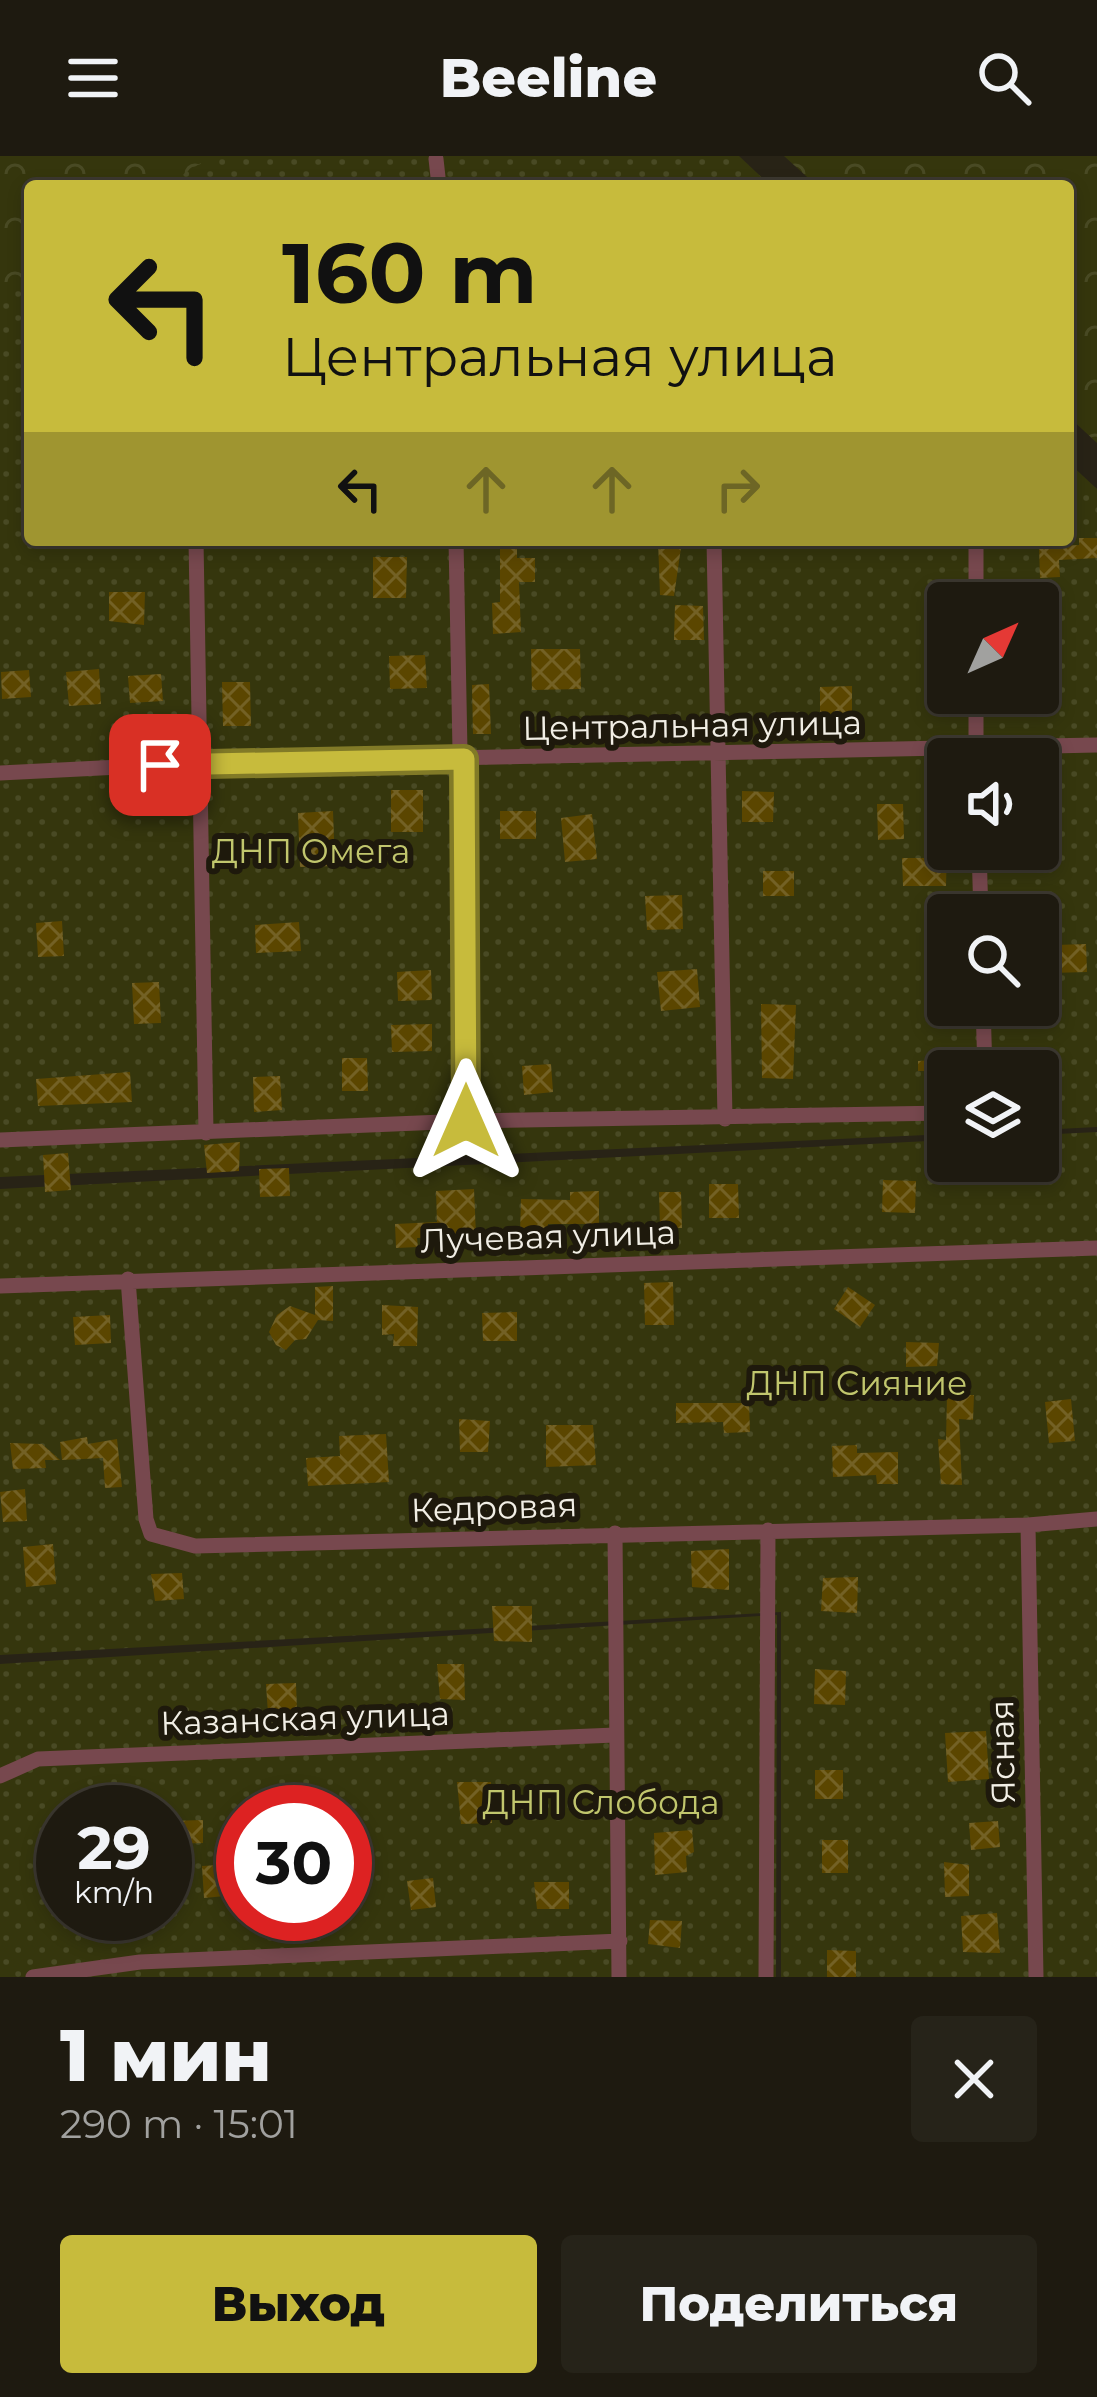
<!DOCTYPE html>
<html lang="ru">
<meta charset="utf-8">
<style>
:root{--surface:#1e1a10;--page:#262319;--text:#f1f3f6;--muted:#a1a19f;--line:#3c3830;--accent:#c7bb3c}
body{margin:0;font-family:Montserrat,sans-serif;background:var(--page);color:var(--text);height:100vh;display:flex;flex-direction:column;font-size:45px;white-space:nowrap}
*{box-sizing:border-box;margin:0}
p{font-size:39px;color:var(--muted)}
.icon{flex:none;width:66px;height:66px;fill:none;stroke:currentColor;stroke-width:2;stroke-linecap:round;stroke-linejoin:round}
.map{position:relative;height:1821px;overflow:hidden}
.details{display:flex;flex-direction:column;background:var(--surface);flex:1}
.details>*{flex:none}
.hud{position:absolute;left:24px;top:24px;width:1050px;height:366px;border-radius:12px;box-shadow:0 6px 18px #0003,0 0 0 3px var(--line);background:#c7bb3c;color:#111;overflow:hidden}
.needle{width:78px;rotate:45deg}
.controls{position:absolute;left:927px;top:426px;display:grid;gap:24px}
.controls a{display:grid;place-items:center;width:132px;height:132px;border-radius:12px;background:var(--surface);box-shadow:0 6px 18px #0003,0 0 0 3px var(--line);font-size:60px}
.speed{position:absolute;left:36px;top:1629px;display:flex;gap:24px;font-size:60px;font-weight:700;text-align:center}
.speed>*{display:grid;place-content:center;width:156px;height:156px;border-radius:50%;background:var(--surface);box-shadow:0 6px 18px #0003,0 0 0 3px var(--line);line-height:1}
.speed small{font-size:30px;font-weight:400}
.speed .limit{border:18px solid #d22;background:#fff;color:#111}
.pin{position:absolute;display:grid;place-items:center;width:102px;height:102px;color:#fff;margin:-51px;border-radius:24px;box-shadow:0 6px 18px #0006}
.me{position:absolute;width:132px;margin:-66px;rotate:0deg;stroke-linejoin:round;filter:drop-shadow(0 0 9px #0008)}
.turn{display:flex;align-items:center;gap:42px;height:252px;padding:0 60px;font-size:54px}
.turn .icon{width:156px;height:156px;stroke-width:2.5}
.turn b{display:block;font-size:84px;line-height:102px}
.lanes{display:flex;align-items:center;height:114px;padding:0 60px;background:#0003;justify-content:center;gap:60px;direction:ltr}
.lanes .off{opacity:.35}
.round{display:grid;place-items:center;flex:none;width:126px;height:126px;border-radius:12px;background:var(--page)}
.overview{display:flex;align-items:center;justify-content:space-between;height:204px;padding:0 60px}
h1{font-size:72px;font-weight:800;line-height:90px}
.button{display:flex;gap:24px;margin-top:auto;padding:24px 60px}
.button a{flex:1;height:138px;border-radius:12px;background:var(--accent);color:#111;font-size:48px;font-weight:800;line-height:138px;text-align:center}
.button a+a{background:var(--page);color:var(--text)}
header{display:flex;justify-content:space-between;align-items:center;height:156px;padding:0 60px;background:var(--surface);font-size:54px;font-weight:800}
.map>svg:first-child{display:block}
.forest{fill:url(#forest-crowns)}
.garden{fill:url(#garden-dots);fill-rule:evenodd}
.building{fill:url(#building-cross-hatch)}
.lines{fill:none;stroke-linecap:round;stroke-linejoin:round}
.minor{stroke:#77484e;stroke-width:15}
.route-casing{stroke:#817a27;stroke-width:30}
.route{stroke:#c7bb3c;stroke-width:21}
.labels{text-anchor:middle;dominant-baseline:central;stroke-width:12;stroke-linejoin:round;paint-order:stroke}
.street-label{font-size:33px;fill:#f1eee5;stroke:#1e190c}
.park-label{font-size:33px;fill:#c1c66d;stroke:#1e190c}
</style>
<header><svg class="icon" aria-label="menu" viewBox="0 0 24 24"><path d="M4 6h16M4 12h16M4 18h16"/></svg>Beeline<svg class="icon" aria-label="search" viewBox="0 0 24 24"><circle cx="10" cy="10" r="6"/><path d="M15 15l6 6"/></svg></header>
<div class="map">
<svg width="1097" height="1821" viewBox="0 0 1097 1821">
<defs>
<pattern id="forest-crowns" width="20" height="18" patternUnits="userSpaceOnUse" patternTransform="scale(3)"><rect width="20" height="18" fill="#35360d"/><path d="M2 6a3 3 0 1 1 6 0M12 15a3 3 0 1 1 6 0" fill="none" stroke="#494a24"/></pattern>
<pattern id="garden-dots" width="8" height="8" patternUnits="userSpaceOnUse" patternTransform="scale(3)"><rect width="8" height="8" fill="#35360d"/><path d="M2 2h.1M6 6h.1" fill="none" stroke="#494a24" stroke-width="1.8" stroke-linecap="round"/></pattern>
<pattern id="building-cross-hatch" width="8" height="8" patternUnits="userSpaceOnUse" patternTransform="scale(3)"><rect width="8" height="8" fill="#5b4600"/><path d="M0 0l8 8M0 8l8-8" fill="none" stroke="#736125"/></pattern>
</defs>
<rect width="100%" height="100%" fill="#282316"/>
<path class="forest" d="M 0,0 L 317,0 L 268,30 L 30,30 L 30,163 L 0,241 Z
M 784,0 L 1097,0 L 1097,287 L 1068,260 L 1068,30 L 817,30 Z"/>
<path class="garden" d="M 240,0 L 739,0 L 771,30 L 165,30 L 207,3 Z
M 30,116 L 30,384 L 1068,384 L 1068,306 L 1097,333 L 1097,971 L 1038,974 L 1038,915 L 948,915 L 948,978 L 0,1021 L 0,135 ZM 948,447 L 1038,447 L 1038,537 L 948,537 ZM 948,603 L 1038,603 L 1038,693 L 948,693 ZM 948,759 L 1038,759 L 1038,849 L 948,849 Z
M 1097,976 L 1097,1821 L 781,1821 L 781,1456 L 0,1499 L 0,1033 L 948,984 L 948,1005 L 1038,1005 L 1038,979 Z
M 777,1459 L 776,1821 L 0,1821 L 0,1508 ZM 63,1656 L 165,1656 L 165,1758 L 63,1758 ZM 243,1656 L 345,1656 L 345,1758 L 243,1758 Z"/>
<path class="building" d="M 1079,382 L 1097,382 L 1097,402 L 1059,404 L 1060,421 L 1040,422 L 1039,391 L 1079,389 Z
M 500,384 L 517,384 L 517,402 L 535,402 L 535,426 L 519,426 L 521,476 L 493,478 L 492,447 L 500,446 Z
M 658,384 L 682,385 L 674,440 L 660,439 Z
M 373,401 L 407,401 L 406,442 L 373,442 Z
M 109,436 L 145,436 L 144,469 L 109,465 Z
M 675,449 L 703,450 L 704,484 L 674,484 Z
M 531,493 L 580,493 L 581,533 L 532,534 Z
M 425,499 L 427,532 L 390,533 L 389,500 Z
M 99,513 L 101,548 L 69,550 L 66,516 Z
M 29,514 L 31,541 L 2,543 L 1,516 Z
M 161,518 L 163,545 L 130,547 L 128,520 Z
M 222,526 L 250,526 L 251,570 L 223,570 Z
M 489,528 L 491,578 L 473,578 L 472,529 Z
M 852,530 L 852,557 L 820,558 L 820,531 Z
M 391,634 L 423,634 L 423,676 L 391,676 Z
M 742,635 L 774,636 L 773,666 L 742,666 Z
M 877,648 L 903,648 L 904,683 L 878,684 Z
M 932,654 L 948,654 L 946,730 L 903,730 L 902,702 L 933,702 Z
M 333,655 L 335,710 L 300,711 L 298,657 Z
M 500,655 L 536,655 L 536,683 L 500,683 Z
M 592,658 L 597,703 L 565,706 L 561,662 Z
M 763,715 L 794,715 L 794,740 L 763,740 Z
M 682,739 L 683,773 L 647,774 L 645,740 Z
M 62,765 L 64,800 L 38,801 L 36,767 Z
M 299,766 L 301,795 L 256,797 L 255,769 Z
M 1086,788 L 1087,816 L 1050,817 L 1056,789 Z
M 697,813 L 700,851 L 661,855 L 657,816 Z
M 431,814 L 432,844 L 398,845 L 397,816 Z
M 159,826 L 161,867 L 134,868 L 132,827 Z
M 761,848 L 796,849 L 793,923 L 762,922 Z
M 432,868 L 432,895 L 392,896 L 391,869 Z
M 342,902 L 367,902 L 368,935 L 342,935 Z
M 961,902 L 962,915 L 948,915 L 948,945 L 938,945 L 936,915 L 918,915 L 918,905 Z
M 1058,903 L 1059,932 L 1038,932 L 1038,915 L 1009,915 L 1009,904 Z
M 551,908 L 553,936 L 524,939 L 522,910 Z
M 130,916 L 132,946 L 38,950 L 36,923 Z
M 280,920 L 282,954 L 254,956 L 253,921 Z
M 240,986 L 239,1015 L 207,1017 L 204,989 Z
M 68,997 L 71,1034 L 45,1036 L 43,999 Z
M 289,1012 L 290,1040 L 260,1041 L 259,1013 Z
M 883,1024 L 916,1025 L 915,1057 L 882,1056 Z
M 709,1028 L 738,1028 L 739,1062 L 709,1062 Z
M 474,1033 L 476,1079 L 417,1082 L 418,1091 L 396,1092 L 395,1068 L 437,1066 L 436,1035 Z
M 599,1035 L 599,1068 L 548,1068 L 548,1076 L 520,1076 L 521,1043 L 570,1044 L 570,1036 Z
M 659,1036 L 681,1036 L 682,1072 L 660,1072 Z
M 673,1126 L 674,1169 L 645,1169 L 644,1127 Z
M 333,1130 L 333,1165 L 318,1164 L 306,1183 L 295,1184 L 286,1194 L 276,1189 L 269,1176 L 277,1159 L 290,1150 L 315,1159 L 315,1131 Z
M 848,1131 L 875,1149 L 860,1171 L 834,1153 Z
M 382,1149 L 418,1151 L 417,1190 L 393,1190 L 394,1178 L 382,1179 Z
M 517,1156 L 517,1185 L 483,1185 L 482,1157 Z
M 110,1159 L 111,1187 L 75,1189 L 73,1161 Z
M 906,1186 L 939,1187 L 937,1210 L 906,1211 Z
M 947,1239 L 974,1239 L 973,1264 L 959,1263 L 962,1329 L 941,1328 L 938,1283 L 946,1284 Z
M 1071,1243 L 1075,1285 L 1049,1287 L 1045,1246 Z
M 676,1247 L 749,1247 L 750,1276 L 724,1277 L 723,1266 L 676,1267 Z
M 459,1263 L 490,1265 L 488,1296 L 460,1296 Z
M 546,1269 L 593,1269 L 596,1309 L 546,1311 Z
M 386,1278 L 389,1326 L 308,1330 L 306,1302 L 340,1300 L 339,1280 Z
M 87,1281 L 88,1288 L 117,1283 L 122,1331 L 105,1332 L 103,1302 L 62,1304 L 60,1286 Z
M 10,1287 L 42,1288 L 60,1304 L 45,1304 L 46,1312 L 13,1313 Z
M 857,1289 L 857,1297 L 898,1296 L 898,1328 L 877,1328 L 876,1319 L 833,1321 L 832,1290 Z
M 25,1333 L 27,1365 L 3,1366 L 0,1336 Z
M 53,1388 L 56,1428 L 26,1431 L 23,1391 Z
M 729,1393 L 729,1434 L 692,1431 L 691,1395 Z
M 182,1417 L 184,1443 L 155,1445 L 151,1418 Z
M 858,1421 L 857,1457 L 821,1455 L 823,1422 Z
M 492,1450 L 532,1450 L 532,1486 L 494,1485 Z
M 437,1508 L 464,1508 L 465,1544 L 440,1543 Z
M 815,1513 L 846,1515 L 845,1549 L 814,1548 Z
M 296,1527 L 297,1557 L 268,1558 L 266,1528 Z
M 986,1575 L 989,1623 L 948,1626 L 945,1577 Z
M 815,1614 L 843,1614 L 843,1643 L 815,1643 Z
M 457,1626 L 491,1626 L 492,1667 L 461,1668 Z
M 203,1664 L 203,1687 L 171,1688 L 170,1665 Z
M 998,1665 L 1000,1691 L 971,1694 L 969,1667 Z
M 692,1674 L 694,1696 L 686,1700 L 687,1716 L 655,1719 L 654,1677 Z
M 822,1684 L 848,1684 L 848,1717 L 822,1717 Z
M 944,1706 L 969,1709 L 969,1740 L 945,1741 Z
M 234,1708 L 236,1739 L 204,1742 L 202,1710 Z
M 433,1722 L 436,1751 L 411,1754 L 407,1725 Z
M 534,1726 L 569,1726 L 569,1753 L 537,1753 Z
M 997,1757 L 1000,1797 L 963,1796 L 961,1760 Z
M 650,1764 L 682,1765 L 680,1792 L 648,1788 Z
M 827,1794 L 856,1795 L 856,1821 L 827,1821 Z"/>
<g class="lines">
<path class="minor" d="M 436,3 L 439,30
M 196,384 L 206,977
M 456,384 L 467,965
M 714,384 L 725,963
M 976,447 L 976,384
M 976,537 L 976,600
M 0,617 L 200,607 L 1097,589
M 979,693 L 981,759
M 983,849 L 985,915
M 0,984 L 467,965 L 948,957
M 128,1123 L 146,1363 L 151,1378 L 195,1390 L 1028,1369 L 1097,1363
M 0,1130 L 1097,1092
M 1028,1369 L 1036,1821
M 615,1377 L 619,1821
M 0,1620 L 38,1603 L 615,1579
M 33,1821 L 140,1806 L 620,1785
M 766,1821 L 768,1374"/>
</g>
<g class="lines">
<g class="route-casing">
<path id="route" d="M 160,609 L 464,603 L 466,965"/>
</g>
<use href="#route" class="route"/>
</g>
<g class="labels">
<g class="street-label">
<text transform="translate(692 569) rotate(-1)">Центральная улица</text>
<text transform="translate(548 1080) rotate(-2)">Лучевая улица</text>
<text transform="translate(494 1351) rotate(-2)">Кедровая</text>
<text transform="translate(305 1562) rotate(-2)">Казанская улица</text>
<text transform="translate(1002 1596) rotate(-91)">Ясная</text>
</g>
<g class="park-label">
<text x="311" y="695">ДНП Омега</text>
<text x="857" y="1227">ДНП Сияние</text>
<text x="601" y="1646">ДНП Слобода</text>
</g>
</g>
</svg>
<div class="controls">
<a><svg class="needle" viewBox="-14 -14 28 28"><path d="M0-13l5 13h-10z" fill="#e53935"/><path d="M0 13l5-13h-10z" fill="#a1a19f"/></svg></a>
<a><svg class="icon" aria-label="sound" viewBox="0 0 24 24"><path d="M4 9h4l5-4v14l-5-4H4zM17 9q2 3 0 6"/></svg></a>
<a><svg class="icon" aria-label="search" viewBox="0 0 24 24"><circle cx="10" cy="10" r="6"/><path d="M15 15l6 6"/></svg></a>
<a><svg class="icon" aria-label="layers" viewBox="0 0 24 24"><path d="M12 4l9 5-9 5-9-5zM3 14l9 5 9-5"/></svg></a>
</div>
<div class="speed"><div>29<small>km/h</small></div><div class="limit">30</div></div>
<div class="pin" style="left:160px;top:609px;background:#d93025"><svg class="icon" aria-label="arrive" viewBox="0 0 24 24"><path d="M6 21V4h12l-3 4 3 4H6"/></svg></div>
<svg class="me" style="left:466px;top:965px" viewBox="-20 -20 40 40"><path d="M0-17L14 15 0 8-14 15z" fill="#c7bb3c" stroke="#fff" stroke-width="4"/></svg>
<div class="hud">
<div class="turn"><svg class="icon" aria-label="left" viewBox="0 0 24 24"><path d="M17 20v-9H6M10 6l-5 5 5 5"/></svg><div><b>160 m</b>Центральная улица</div></div>
<div class="lanes"><svg class="icon" aria-label="left" viewBox="0 0 24 24"><path d="M17 20v-9H6M10 6l-5 5 5 5"/></svg><svg class="icon off" aria-label="ahead" viewBox="0 0 24 24"><path d="M12 20V5M6 11l6-6 6 6"/></svg><svg class="icon off" aria-label="ahead" viewBox="0 0 24 24"><path d="M12 20V5M6 11l6-6 6 6"/></svg><svg class="icon off" aria-label="right" viewBox="0 0 24 24"><path d="M7 20v-9h11M14 6l5 5-5 5"/></svg></div>
</div>
</div>
<section class="details">
<div class="overview"><div><h1>1 мин</h1><p>290 m · 15:01</p></div><a class="round"><svg class="icon" aria-label="close" viewBox="0 0 24 24"><path d="M6 6l12 12M18 6L6 18"/></svg></a></div>
<div class="button"><a>Выход</a><a>Поделиться</a></div>
</section>
